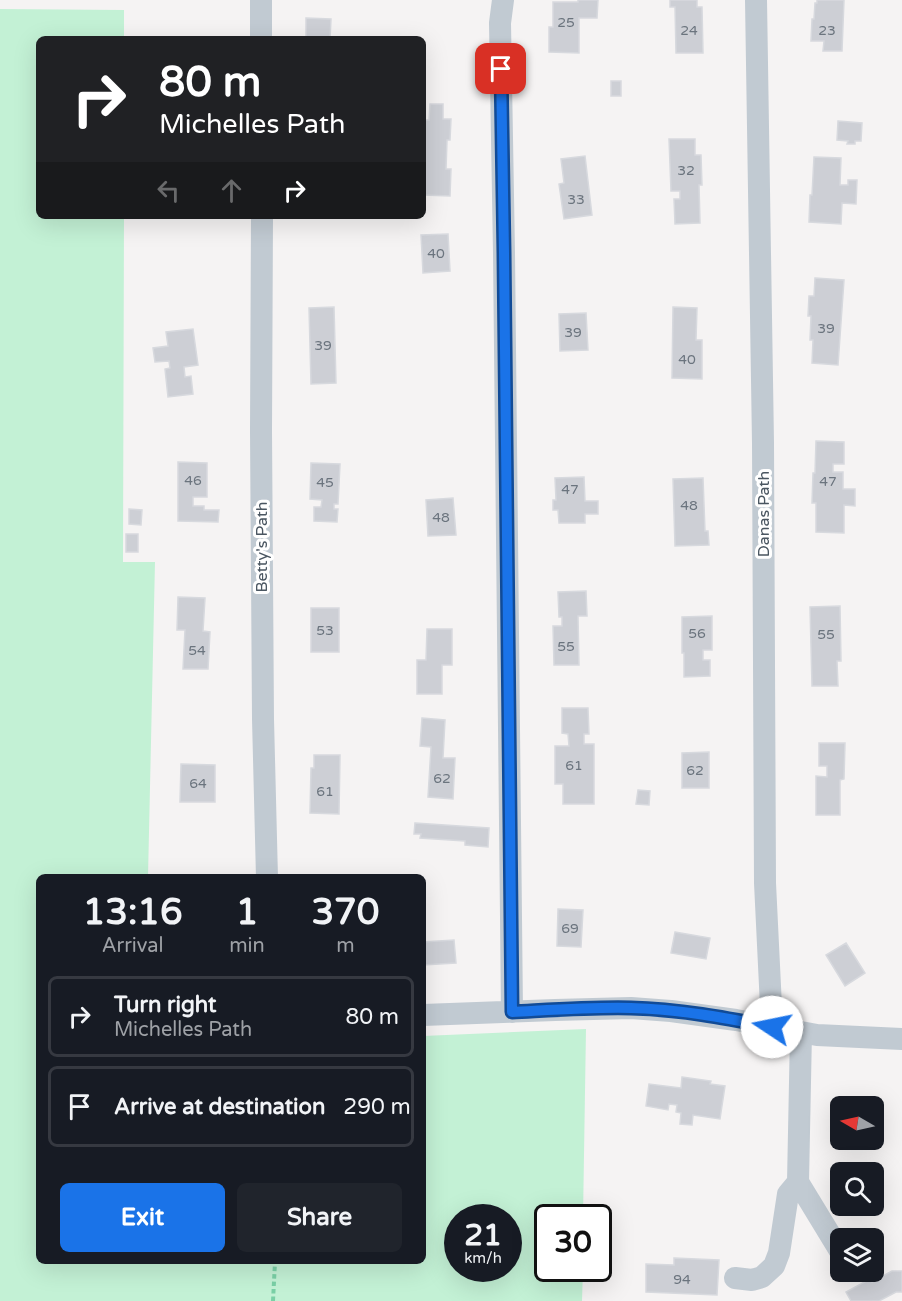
<!DOCTYPE html>
<style>
:root{--surface:#171b24;--page:#20242c;--text:#f1f3f6;--muted:#9ea1a6;--line:#363941;--accent:#1a73e8}
body{margin:0;font-family:"Varela Round",sans-serif;background:var(--page);color:var(--text);height:100vh;display:flex;flex-direction:column;font-size:22px;white-space:nowrap}
*{box-sizing:border-box;margin:0}
p{font-size:20px;color:var(--muted)}
.icon{flex:none;width:33px;height:33px;fill:none;stroke:currentColor;stroke-width:2;stroke-linecap:round;stroke-linejoin:round}
.map{position:relative;flex:1;overflow:hidden}
.panel{position:absolute;left:36px;top:874px;width:390px;height:390px;display:flex;flex-direction:column;background:var(--surface);border-radius:9px;box-shadow:0 6px 24px #0002}
.panel>*{flex:none}
.banner{position:absolute;left:36px;top:36px;width:390px;height:183px;border-radius:9px;box-shadow:0 6px 24px #0002;background:#202124;color:#fff;overflow:hidden}
.needle{width:39px;rotate:279deg}
.controls{position:absolute;left:830px;top:1096px;display:grid;gap:12px}
.controls a{display:grid;place-items:center;width:54px;height:54px;border-radius:9px;background:var(--surface);box-shadow:0 6px 24px #0002;font-size:30px}
.speed{position:absolute;left:444px;top:1204px;display:flex;gap:12px;font-size:30px;font-weight:700;text-align:center}
.speed>*{display:grid;place-content:center;width:78px;height:78px;border-radius:50%;background:var(--surface);box-shadow:0 6px 24px #0002;line-height:1}
.speed small{font-size:15px;font-weight:400}
.speed .limit{border:3px solid #111;border-radius:9px;background:#fff;color:#111}
.pin{position:absolute;display:grid;place-items:center;width:51px;height:51px;color:#fff;margin:-26px;border-radius:12px;box-shadow:0 3px 9px #0006}
.me{position:absolute;width:66px;margin:-33px;rotate:281deg;stroke-linejoin:round;filter:drop-shadow(0 0 4px #0008)}
.turn{display:flex;align-items:center;gap:21px;height:126px;padding:0 24px;font-size:27px}
.turn .icon{width:78px;height:78px;stroke-width:2.5}
.turn b{display:block;font-size:42px;line-height:51px}
.lanes{display:flex;align-items:center;height:57px;padding:0 24px;background:#0003;justify-content:center;gap:30px;direction:ltr}
.lanes .off{opacity:.35}
.eta{display:flex;justify-content:space-evenly;align-items:center;height:102px;text-align:center}
.eta b{font-size:36px;font-weight:700;line-height:42px}
.primary-button{display:flex;gap:12px;margin-top:auto;padding:12px 24px}
.primary-button a{flex:1;height:69px;border-radius:9px;background:var(--accent);color:#fff;font-size:24px;font-weight:700;line-height:69px;text-align:center}
.primary-button a+a{background:var(--page);color:var(--text)}
ul{padding:0;list-style:none}
li{display:flex;align-items:center;gap:18px;height:81px;margin:0 12px 9px;padding:0 12px;border:3px solid var(--line);border-radius:9px}
li div{flex:1}
li b{display:block;font-size:22px}
li em{font-style:normal}
.map>svg:first-child{display:block}
.green{fill:#c3f1d5;fill-rule:evenodd}
.building{fill:#cdcfd5;stroke:#d7d9de;stroke-width:1.5}
.lines{fill:none;stroke-linecap:round;stroke-linejoin:round}
.path{stroke:#7ad0a6;stroke-width:4;stroke-dasharray:4.5 3;stroke-linecap:butt}
.minor{stroke:#c1cad2;stroke-width:22}
.route-casing{stroke:#114b97;stroke-width:15}
.route{stroke:#1a73e8;stroke-width:10}
.labels{text-anchor:middle;dominant-baseline:central;stroke-width:6;stroke-linejoin:round;paint-order:stroke}
.number-label{font-size:14px;fill:#6b747e}
.street-label{font-size:16px;fill:#4a5661;stroke:#fff}
</style>
<div class="map">
<svg width="902" height="1301" viewBox="0 0 902 1301">
<rect width="100%" height="100%" fill="#f5f3f3"/>
<path class="green" d="M 0,9 L 124,10 L 124,39 L 39,39 L 39,216 L 124,216 L 123,562 L 155,562 L 148,877 L 39,878 L 39,1262 L 423,1262 L 423,1036 L 586,1029 L 583,1218 L 548,1218 L 548,1269 L 583,1269 L 582,1301 L 0,1301 ZM 458,1218 L 508,1218 L 508,1269 L 458,1269 Z"/>
<path class="building" d="M 578,0 L 598,0 L 597,18 L 579,18 L 579,53 L 549,52 L 549,27 L 553,27 L 553,2 L 578,2 Z
M 670,0 L 697,0 L 697,7 L 702,7 L 703,53 L 676,53 L 675,7 L 670,7 Z
M 817,0 L 844,0 L 842,51 L 823,51 L 824,41 L 811,41 L 812,19 L 814,19 L 815,3 L 817,3 Z
M 306,18 L 331,19 L 330,39 L 306,39 Z
M 611,81 L 621,81 L 621,96 L 611,96 Z
M 430,104 L 443,104 L 443,119 L 451,119 L 450,140 L 447,140 L 446,169 L 451,169 L 450,196 L 423,195 L 423,120 L 429,120 Z
M 838,121 L 862,123 L 861,141 L 855,141 L 855,144 L 847,144 L 848,141 L 837,140 Z
M 669,139 L 695,139 L 695,155 L 701,155 L 702,185 L 699,185 L 700,223 L 675,224 L 674,199 L 680,199 L 680,191 L 671,191 Z
M 585,156 L 592,215 L 564,219 L 559,184 L 564,183 L 561,159 Z
M 814,157 L 841,158 L 840,185 L 848,185 L 848,180 L 857,180 L 856,204 L 842,203 L 841,224 L 809,222 L 810,195 L 812,195 Z
M 448,234 L 450,271 L 423,273 L 421,235 Z
M 815,278 L 844,280 L 838,365 L 812,363 L 813,340 L 810,340 L 811,316 L 808,316 L 809,296 L 814,296 Z
M 334,307 L 336,383 L 311,384 L 309,308 Z
M 673,307 L 697,308 L 696,340 L 702,340 L 702,379 L 672,378 Z
M 586,313 L 588,350 L 560,351 L 559,314 Z
M 193,329 L 198,365 L 184,367 L 185,377 L 191,376 L 193,394 L 168,397 L 165,369 L 170,368 L 169,361 L 155,362 L 153,348 L 168,346 L 166,332 Z
M 816,441 L 844,442 L 844,464 L 833,464 L 833,472 L 843,472 L 843,489 L 855,489 L 855,506 L 844,505 L 844,533 L 816,532 L 816,503 L 812,503 L 813,473 L 815,473 Z
M 178,462 L 207,463 L 207,497 L 193,497 L 193,506 L 204,506 L 204,510 L 219,510 L 218,522 L 178,521 Z
M 311,463 L 340,464 L 338,504 L 334,504 L 334,509 L 338,509 L 337,522 L 314,521 L 314,507 L 321,507 L 322,500 L 310,499 Z
M 584,477 L 585,501 L 598,501 L 598,514 L 585,514 L 585,523 L 559,523 L 558,510 L 553,510 L 553,500 L 556,500 L 555,478 Z
M 703,478 L 705,531 L 708,531 L 709,545 L 675,546 L 673,479 Z
M 453,498 L 456,535 L 428,536 L 426,500 Z
M 129,509 L 142,510 L 141,525 L 129,524 Z
M 126,534 L 138,534 L 138,552 L 126,552 Z
M 586,591 L 587,616 L 578,616 L 579,665 L 554,665 L 553,626 L 562,626 L 562,617 L 559,617 L 558,592 Z
M 178,597 L 205,598 L 203,631 L 210,632 L 208,669 L 183,669 L 185,630 L 177,630 Z
M 840,606 L 841,661 L 837,661 L 838,686 L 812,686 L 810,607 Z
M 311,608 L 339,608 L 339,652 L 311,652 Z
M 712,616 L 712,650 L 703,650 L 703,660 L 710,660 L 710,676 L 684,677 L 684,653 L 682,653 L 682,617 Z
M 427,629 L 452,629 L 452,665 L 442,665 L 442,694 L 417,694 L 417,660 L 426,660 Z
M 562,708 L 588,708 L 589,734 L 584,734 L 584,744 L 594,744 L 594,804 L 563,804 L 563,784 L 555,784 L 555,746 L 569,746 L 568,734 L 562,733 Z
M 422,718 L 445,720 L 443,758 L 455,758 L 453,799 L 428,797 L 431,747 L 420,746 Z
M 819,743 L 845,743 L 844,779 L 840,780 L 840,815 L 816,815 L 816,776 L 827,777 L 827,766 L 819,766 Z
M 709,752 L 709,788 L 682,788 L 682,753 Z
M 314,755 L 340,755 L 339,814 L 310,813 L 311,768 L 314,768 Z
M 181,764 L 215,765 L 215,802 L 180,802 Z
M 638,790 L 650,791 L 649,805 L 636,804 Z
M 415,823 L 489,828 L 488,847 L 465,845 L 465,841 L 420,838 L 421,834 L 414,834 Z
M 558,909 L 583,910 L 581,947 L 557,946 Z
M 675,932 L 710,938 L 706,959 L 671,953 Z
M 454,940 L 456,963 L 423,965 L 423,942 Z
M 846,943 L 865,973 L 845,986 L 826,955 Z
M 682,1077 L 711,1081 L 710,1084 L 725,1086 L 720,1119 L 693,1115 L 692,1125 L 680,1124 L 681,1113 L 676,1112 L 677,1105 L 669,1104 L 668,1110 L 646,1106 L 649,1084 L 681,1088 Z
M 674,1258 L 719,1260 L 717,1295 L 646,1292 L 646,1264 L 674,1265 Z
M 892,1271 L 902,1271 L 902,1292 L 896,1292 L 879,1301 L 851,1301 L 846,1292 L 870,1279 L 872,1282 Z"/>
<g class="lines">
<path class="path" d="M 273,1301 L 275,1262"/>
<path class="minor" d="M 261,0 L 261,39
M 503,0 L 500,23 L 504,253 L 512,1012
M 756,0 L 763,443 L 765,883 L 772,1027
M 262,216 L 261,431 L 263,719 L 267,878
M 423,1015 L 555,1010 L 631,1008 L 671,1011 L 736,1020 L 817,1035 L 902,1039
M 801,1032 L 798,1182 L 840,1251
M 735,1278 L 752,1280 L 762,1277 L 774,1266 L 779,1253 L 788,1194 L 798,1182"/>
</g>
<g class="lines">
<g class="route-casing">
<path id="route" d="M 501,69 L 504,253 L 512,1012 C 551,1010 591,1007 631,1008 C 678,1009 726,1018 772,1027"/>
</g>
<use href="#route" class="route"/>
</g>
<g class="labels">
<g class="number-label">
<text x="566" y="22">25</text>
<text x="689" y="30">24</text>
<text x="827" y="30">23</text>
<text x="686" y="170">32</text>
<text x="576" y="199">33</text>
<text x="436" y="253">40</text>
<text x="826" y="328">39</text>
<text x="573" y="332">39</text>
<text x="323" y="345">39</text>
<text x="687" y="359">40</text>
<text x="193" y="480">46</text>
<text x="828" y="481">47</text>
<text x="325" y="482">45</text>
<text x="570" y="489">47</text>
<text x="689" y="505">48</text>
<text x="441" y="517">48</text>
<text x="325" y="630">53</text>
<text x="697" y="633">56</text>
<text x="826" y="634">55</text>
<text x="566" y="646">55</text>
<text x="197" y="650">54</text>
<text x="574" y="765">61</text>
<text x="695" y="770">62</text>
<text x="442" y="778">62</text>
<text x="198" y="783">64</text>
<text x="325" y="791">61</text>
<text x="570" y="928">69</text>
<text x="682" y="1279">94</text>
</g>
<g class="street-label">
<text transform="translate(764 514) rotate(-90)">Danas Path</text>
<text transform="translate(262 547) rotate(-90)">Betty's Path</text>
</g>
</g>
</svg>
<div class="controls">
<a><svg class="needle" viewBox="-14 -14 28 28"><path d="M0-13l5 13h-10z" fill="#e53935"/><path d="M0 13l5-13h-10z" fill="#9ea1a6"/></svg></a>
<a><svg class="icon" aria-label="search" viewBox="0 0 24 24"><circle cx="10" cy="10" r="6"/><path d="M15 15l6 6"/></svg></a>
<a><svg class="icon" aria-label="layers" viewBox="0 0 24 24"><path d="M12 4l9 5-9 5-9-5zM3 14l9 5 9-5"/></svg></a>
</div>
<div class="speed"><div>21<small>km/h</small></div><div class="limit">30</div></div>
<div class="pin" style="left:501px;top:69px;background:#d93025"><svg class="icon" aria-label="arrive" viewBox="0 0 24 24"><path d="M6 21V4h12l-3 4 3 4H6"/></svg></div>
<svg class="me" style="left:772px;top:1027px" viewBox="-20 -20 40 40"><circle r="19" fill="#fff"/><path d="M0-13L10 11 0 6-10 11z" fill="#1a73e8"/></svg>
<div class="banner">
<div class="turn"><svg class="icon" aria-label="right" viewBox="0 0 24 24"><path d="M7 20v-9h11M14 6l5 5-5 5"/></svg><div><b>80 m</b>Michelles Path</div></div>
<div class="lanes"><svg class="icon off" aria-label="left" viewBox="0 0 24 24"><path d="M17 20v-9H6M10 6l-5 5 5 5"/></svg><svg class="icon off" aria-label="ahead" viewBox="0 0 24 24"><path d="M12 20V5M6 11l6-6 6 6"/></svg><svg class="icon" aria-label="right" viewBox="0 0 24 24"><path d="M7 20v-9h11M14 6l5 5-5 5"/></svg></div>
</div>
<section class="panel">
<div class="eta">
<div><b>13:16</b><p>Arrival</p></div>
<div><b>1</b><p>min</p></div>
<div><b>370</b><p>m</p></div>
</div>
<ul>
<li><svg class="icon" aria-label="right" viewBox="0 0 24 24"><path d="M7 20v-9h11M14 6l5 5-5 5"/></svg><div><b>Turn right</b><p>Michelles Path</p></div><em>80 m</em></li>
<li><svg class="icon" aria-label="arrive" viewBox="0 0 24 24"><path d="M6 21V4h12l-3 4 3 4H6"/></svg><div><b>Arrive at destination</b></div><em>290 m</em></li>
</ul>
<div class="primary-button"><a>Exit</a><a>Share</a></div>
</section>
</div>
